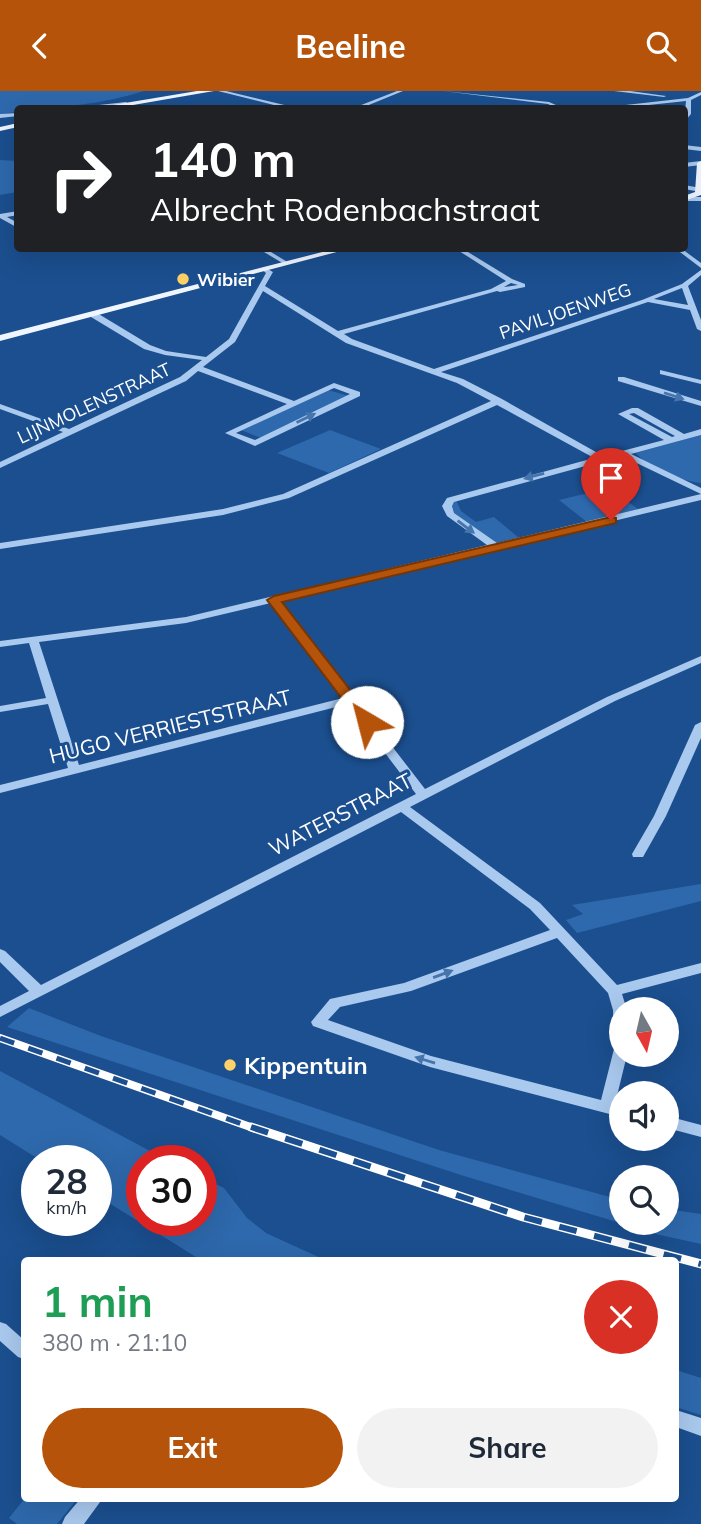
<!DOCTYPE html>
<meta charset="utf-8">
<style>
:root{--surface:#fff;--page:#f2f2f3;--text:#1f2937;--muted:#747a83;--accent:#b45309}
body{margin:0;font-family:Mulish,sans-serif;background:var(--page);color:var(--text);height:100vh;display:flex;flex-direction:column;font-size:26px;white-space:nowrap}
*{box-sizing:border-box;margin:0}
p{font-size:23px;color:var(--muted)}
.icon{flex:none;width:38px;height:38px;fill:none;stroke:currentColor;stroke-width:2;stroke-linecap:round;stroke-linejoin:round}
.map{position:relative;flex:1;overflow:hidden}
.panel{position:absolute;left:21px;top:1166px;width:658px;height:245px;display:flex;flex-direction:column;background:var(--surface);border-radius:7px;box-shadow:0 7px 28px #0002}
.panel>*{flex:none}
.banner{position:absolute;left:14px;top:14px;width:674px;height:147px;border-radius:7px;box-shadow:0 7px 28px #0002;background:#202124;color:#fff;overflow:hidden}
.needle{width:46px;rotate:172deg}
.tools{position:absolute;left:609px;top:906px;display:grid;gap:14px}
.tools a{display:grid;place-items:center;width:70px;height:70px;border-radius:50%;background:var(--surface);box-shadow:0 7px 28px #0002;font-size:35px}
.speed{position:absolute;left:21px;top:1054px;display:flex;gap:14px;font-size:35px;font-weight:700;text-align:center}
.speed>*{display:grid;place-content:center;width:91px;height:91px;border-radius:50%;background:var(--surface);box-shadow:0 7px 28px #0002;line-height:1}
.speed small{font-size:18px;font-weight:400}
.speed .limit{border:10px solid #d22;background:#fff;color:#111}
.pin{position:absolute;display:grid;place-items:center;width:60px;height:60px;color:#fff;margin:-72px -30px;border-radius:50% 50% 50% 0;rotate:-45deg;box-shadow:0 0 7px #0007}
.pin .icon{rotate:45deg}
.me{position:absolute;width:77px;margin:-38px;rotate:323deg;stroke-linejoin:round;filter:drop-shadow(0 0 5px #0008)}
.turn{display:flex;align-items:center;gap:24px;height:147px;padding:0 21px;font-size:32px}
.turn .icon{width:91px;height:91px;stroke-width:2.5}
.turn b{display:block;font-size:49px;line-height:60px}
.round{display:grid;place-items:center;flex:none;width:74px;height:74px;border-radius:37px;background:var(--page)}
.overview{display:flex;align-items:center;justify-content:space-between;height:119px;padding:0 21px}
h1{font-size:42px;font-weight:700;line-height:52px;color:#1e9e55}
.primary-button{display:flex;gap:14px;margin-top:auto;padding:14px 21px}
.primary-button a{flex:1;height:80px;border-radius:42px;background:var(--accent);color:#fff;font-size:28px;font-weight:700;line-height:80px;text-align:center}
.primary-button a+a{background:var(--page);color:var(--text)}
header{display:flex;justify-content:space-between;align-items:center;height:91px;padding:0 21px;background:var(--accent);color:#fff;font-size:32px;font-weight:700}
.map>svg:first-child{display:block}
.green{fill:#2e69ad}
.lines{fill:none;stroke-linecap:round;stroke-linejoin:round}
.minor{fill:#a9c9ee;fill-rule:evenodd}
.major{fill:#f0f6ff;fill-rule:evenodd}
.rail-far1-casing{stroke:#fff;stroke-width:8}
.rail-casing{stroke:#fff;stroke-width:9}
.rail-far1{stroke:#1b4f8f;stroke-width:5;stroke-dasharray:15;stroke-linecap:butt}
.rail{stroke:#1b4f8f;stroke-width:6;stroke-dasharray:18;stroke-linecap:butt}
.oneway{fill:#4674ac}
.route{fill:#b45309;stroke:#753606;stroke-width:2}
.poi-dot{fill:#ffd166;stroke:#1b4f8f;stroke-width:2.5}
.labels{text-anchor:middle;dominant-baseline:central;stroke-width:6;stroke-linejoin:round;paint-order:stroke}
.far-poi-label{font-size:18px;font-weight:bold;fill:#fff;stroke:#1b4f8f;text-anchor:start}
.far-street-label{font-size:18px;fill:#fff;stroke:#1b4f8f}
.street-label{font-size:21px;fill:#fff;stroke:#1b4f8f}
.near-poi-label{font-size:24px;font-weight:bold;fill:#fff;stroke:#1b4f8f;text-anchor:start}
</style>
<header><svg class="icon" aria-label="back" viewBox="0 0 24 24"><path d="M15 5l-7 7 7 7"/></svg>Beeline<svg class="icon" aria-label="search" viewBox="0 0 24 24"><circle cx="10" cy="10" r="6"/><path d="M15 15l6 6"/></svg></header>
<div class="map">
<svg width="701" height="1433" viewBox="0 0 701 1433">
<rect width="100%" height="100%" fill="#1b4f8f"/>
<path class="green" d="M 0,0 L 144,0 C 103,13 61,17 18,18 L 17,21 L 0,23 Z
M 0,69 L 17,70 L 17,101 L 0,104 Z
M 328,299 L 349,305 L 261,347 L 241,339 Z
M 330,339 L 381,358 L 329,382 L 277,362 Z
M 701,344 L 701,392 C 681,390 649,378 636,362 Z
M 609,397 L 638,418 L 587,431 L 559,409 Z
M 456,409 L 461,420 L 476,431 L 494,426 L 519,447 L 494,452 L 454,422 L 452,414 Z
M 701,793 L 701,810 L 577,842 L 566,829 L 583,823 L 572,814 Z
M 29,917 L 101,945 L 439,1059 L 621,1109 L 621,1132 L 667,1132 L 667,1118 L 701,1123 L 701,1153 L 660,1144 L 464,1085 L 7,936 Z
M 0,980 L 167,1069 L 142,1069 L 142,1129 L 201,1129 L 201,1086 L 224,1097 L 247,1127 L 266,1142 L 325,1169 L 201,1169 L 96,1104 L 96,1069 L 40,1069 L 0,1044 Z
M 676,1279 L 701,1287 L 701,1324 L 676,1316 Z
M 25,1407 L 78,1407 L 57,1433 L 17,1433 L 9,1427 Z"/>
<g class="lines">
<path class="minor" d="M 218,0 L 226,0 L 301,18 L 290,18 Z
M 397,0 L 403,0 L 359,18 L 351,18 Z
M 443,0 L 549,11 L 565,18 L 558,18 L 548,13 Z
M 614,0 L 630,0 L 666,5 L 664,6 Z
M 701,1 L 701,4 L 691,9 L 691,23 L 684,31 L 686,10 L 611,18 L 590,18 L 688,7 Z
M 126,11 L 128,13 L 85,18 L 63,18 Z
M 18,22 L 18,25 L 0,27 L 0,23 Z
M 684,54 L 701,56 L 701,60 L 684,58 Z
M 701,70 L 701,74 L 684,76 L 684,72 Z
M 684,94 L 701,97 L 701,101 L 684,98 Z
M 684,106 L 701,106 L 701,110 L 684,110 Z
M 18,120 L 18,124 L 7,126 L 18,132 L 18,137 L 0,127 L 0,123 Z
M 259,158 L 266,158 L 289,172 L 284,173 Z
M 456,158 L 463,158 L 512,188 L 525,193 L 525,196 L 500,201 L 497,200 L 344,243 L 352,248 L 434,278 L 642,209 L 682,193 L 701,179 L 701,184 L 688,195 L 701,229 L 701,240 L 697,238 L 690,219 L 648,211 L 441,281 L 463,288 L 502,308 L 603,365 L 664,349 L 618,323 L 632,317 L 638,317 L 684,343 L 701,338 L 701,344 L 631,363 L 701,397 L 701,403 L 622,365 L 454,411 L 452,415 L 454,422 L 497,452 L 701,403 L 701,409 L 280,510 L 425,698 L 607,606 L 701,565 L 701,572 L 615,610 L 410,716 L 540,812 L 617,894 L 701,872 L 701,882 L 622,903 L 627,919 L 621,919 L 621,964 L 627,964 L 615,1013 L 621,1014 L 621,1026 L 430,976 L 313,935 L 311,931 L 330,908 L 404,892 L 550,839 L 530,818 L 401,721 L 0,926 L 0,915 L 29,900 L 0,871 L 0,858 L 5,860 L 41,894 L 416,703 L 348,613 L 0,702 L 0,694 L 68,677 L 48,613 L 0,621 L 0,615 L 46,607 L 29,552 L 0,556 L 0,550 L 186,526 L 487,454 L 447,425 L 442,415 L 447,407 L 594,367 L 497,314 L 289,407 L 223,424 L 0,458 L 0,452 L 223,418 L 283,403 L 491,310 L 457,292 L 346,252 L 263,200 L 235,251 L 203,276 L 294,310 L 334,292 L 360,301 L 360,305 L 255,355 L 225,342 L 287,313 L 198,280 L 186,290 L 0,377 L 0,371 L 63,341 L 0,318 L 0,313 L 69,338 L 180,286 L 202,269 L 165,264 L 144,258 L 91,226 L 91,222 L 97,222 L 150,254 L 166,260 L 206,266 L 229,248 L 266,182 L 261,178 L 264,176 L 273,181 L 265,195 L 338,240 L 491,198 L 506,190 ZM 511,192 L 518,194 L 504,196 ZM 682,197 L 688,214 L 654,208 ZM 334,297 L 350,303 L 255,349 L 236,342 ZM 634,322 L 675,345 L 672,346 L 629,323 ZM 271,512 L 343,607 L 79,674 L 39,551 L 186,532 ZM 557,847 L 608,902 L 613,919 L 614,958 L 601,1009 L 431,965 L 328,929 L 340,916 L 411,900 Z
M 676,158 L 682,158 L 701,172 L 701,177 Z
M 660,279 L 701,289 L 701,293 L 660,283 Z
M 618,286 L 624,286 L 701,310 L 701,315 L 618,290 Z
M 701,631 L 701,647 L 666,725 L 643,766 L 633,766 L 632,763 L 654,725 L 695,634 Z
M 667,1025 L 701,1034 L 701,1046 L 667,1037 Z
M 0,1231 L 6,1233 L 24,1249 L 24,1268 L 18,1266 L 0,1250 Z
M 676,1319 L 701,1327 L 701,1345 L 676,1336 Z
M 81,1407 L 103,1407 L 84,1433 L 62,1433 L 65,1426 Z"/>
<path class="major" d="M 197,0 L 214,0 L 110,18 L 89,18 Z
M 18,32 L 18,36 L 0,40 L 0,36 Z
M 701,70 L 701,104 L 684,110 L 684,105 L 695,101 L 697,72 Z
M 334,158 L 348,158 L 0,250 L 0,244 Z"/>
<g class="rail-far1-casing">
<path id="rail-far1" d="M 0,947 L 256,1038"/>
</g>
<g class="rail-casing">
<path id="rail" d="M 251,1036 L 523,1126 L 701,1173"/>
</g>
<use href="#rail-far1" class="rail-far1"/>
<use href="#rail" class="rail"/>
</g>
<defs><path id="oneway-solid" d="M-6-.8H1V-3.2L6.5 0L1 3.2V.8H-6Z" transform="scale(1.75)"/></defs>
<g class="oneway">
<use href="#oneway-solid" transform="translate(674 305) rotate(18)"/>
<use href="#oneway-solid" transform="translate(306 327) rotate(-26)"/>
<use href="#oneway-solid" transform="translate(534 385) rotate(165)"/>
<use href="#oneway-solid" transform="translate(466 436) rotate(37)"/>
<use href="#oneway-solid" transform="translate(443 883) rotate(-20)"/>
<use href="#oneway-solid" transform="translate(425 969) rotate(-163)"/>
</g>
<path class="route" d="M 611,426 L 616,427 L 616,432 L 282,511 L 375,631 L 367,635 L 362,634 L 267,509 L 274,505 Z"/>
<g class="poi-dot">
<circle cx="183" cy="188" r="7"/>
<circle cx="230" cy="974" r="7"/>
</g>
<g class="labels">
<g class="far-poi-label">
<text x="197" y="188">Wibier</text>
</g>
<g class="far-street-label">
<text transform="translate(565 220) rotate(-19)">PAVILJOENWEG</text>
<text transform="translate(94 312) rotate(-25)">LIJNMOLENSTRAAT</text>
</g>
<g class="street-label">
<text transform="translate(170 635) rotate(-14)">HUGO VERRIESTSTRAAT</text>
<text transform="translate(340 723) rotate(-27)">WATERSTRAAT</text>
</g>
<g class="near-poi-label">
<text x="244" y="974">Kippentuin</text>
</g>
</g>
</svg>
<div class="tools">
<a><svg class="needle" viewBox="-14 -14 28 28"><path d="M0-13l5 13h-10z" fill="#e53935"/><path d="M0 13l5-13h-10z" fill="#747a83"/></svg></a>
<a><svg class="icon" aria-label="sound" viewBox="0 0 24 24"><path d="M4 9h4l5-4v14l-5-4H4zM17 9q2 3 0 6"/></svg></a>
<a><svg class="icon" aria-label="search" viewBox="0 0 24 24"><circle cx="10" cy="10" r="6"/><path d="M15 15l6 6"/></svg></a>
</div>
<div class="speed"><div>28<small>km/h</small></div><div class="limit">30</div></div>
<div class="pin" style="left:611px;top:429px;background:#d93025"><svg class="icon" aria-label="arrive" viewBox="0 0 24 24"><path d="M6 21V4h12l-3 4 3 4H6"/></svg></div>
<svg class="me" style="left:367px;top:631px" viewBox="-20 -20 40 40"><circle r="19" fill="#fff"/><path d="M0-13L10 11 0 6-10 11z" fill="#b45309"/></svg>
<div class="banner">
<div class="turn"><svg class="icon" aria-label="right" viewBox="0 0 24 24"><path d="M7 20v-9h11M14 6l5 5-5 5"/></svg><div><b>140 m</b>Albrecht Rodenbachstraat</div></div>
</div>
<section class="panel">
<div class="overview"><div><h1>1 min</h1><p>380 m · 21:10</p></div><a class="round" style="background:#d93025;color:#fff"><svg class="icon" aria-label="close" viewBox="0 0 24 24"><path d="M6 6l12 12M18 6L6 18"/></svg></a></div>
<div class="primary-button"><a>Exit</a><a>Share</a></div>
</section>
</div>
